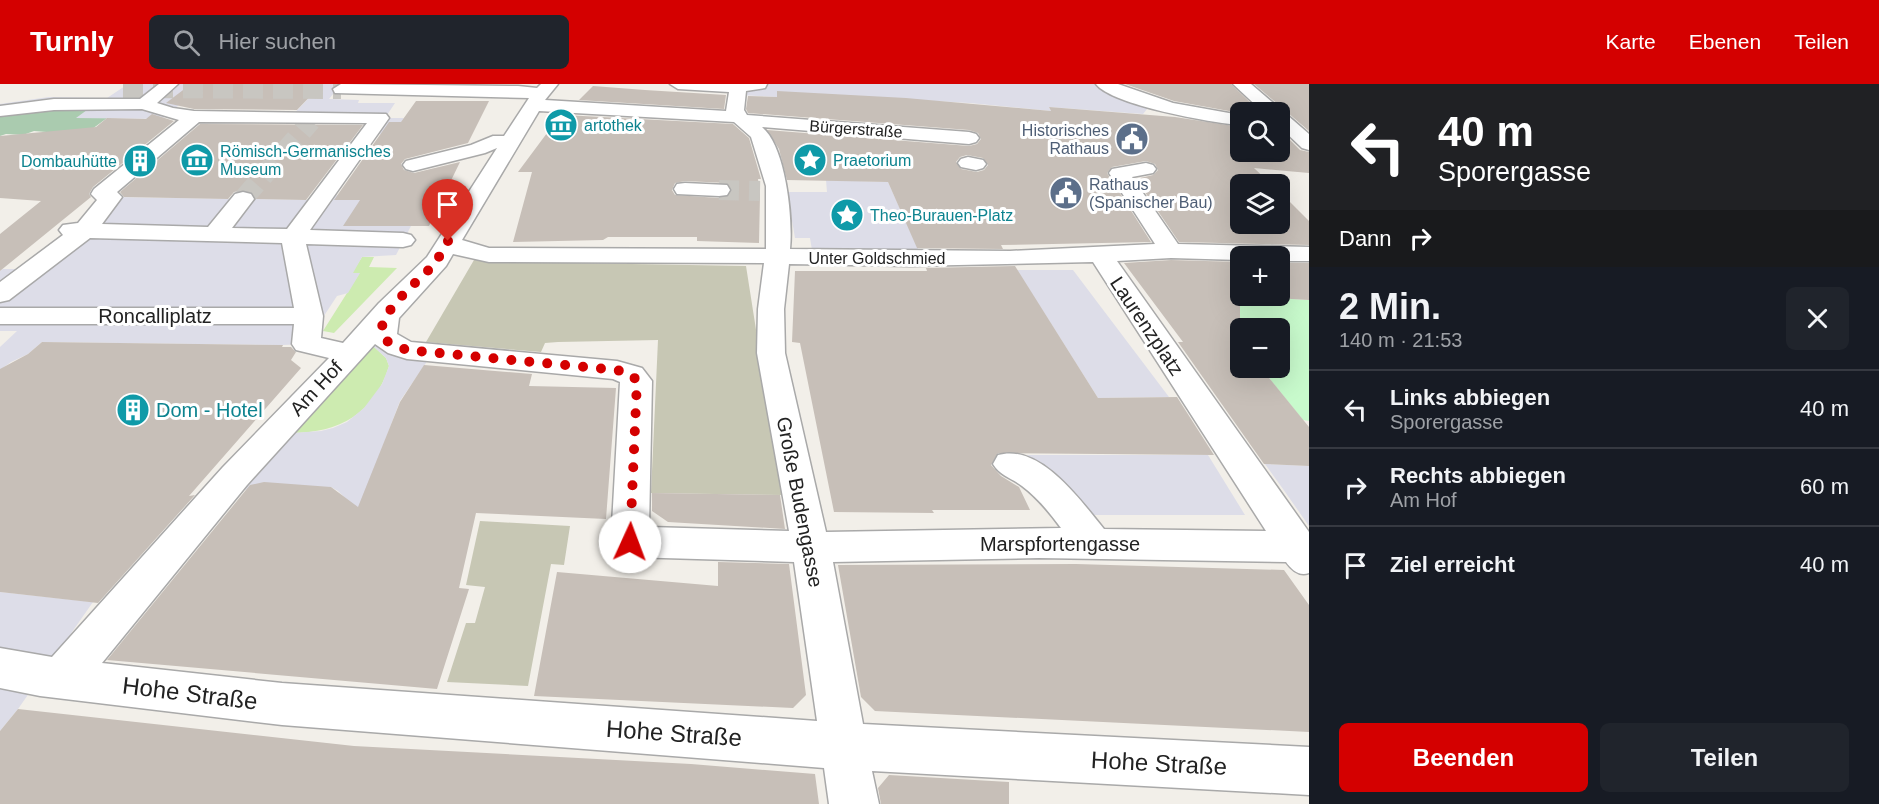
<!DOCTYPE html>
<html lang="de">
<meta charset="utf-8">
<style>
:root{--surface:#171b24;--page:#20242c;--text:#f1f3f6;--muted:#9ea1a6;--line:#363941;--accent:#d40000}
body{margin:0;font-family:Arial,sans-serif;background:var(--page);color:var(--text);height:100vh;display:flex;flex-direction:column;font-size:22px;white-space:nowrap}
*{box-sizing:border-box;margin:0}
p{font-size:20px;color:var(--muted)}
.icon{flex:none;width:33px;height:33px;fill:none;stroke:currentColor;stroke-width:2;stroke-linecap:round;stroke-linejoin:round}
.map{position:relative;flex:1;overflow:hidden}
.side{display:flex;flex-direction:column;background:var(--surface);width:570px}
.side>*{flex:none}
.hud{background:#202124;color:#fff;overflow:hidden}
.controls{position:absolute;left:1230px;top:18px;display:grid;gap:12px}
.controls a{display:grid;place-items:center;width:60px;height:60px;border-radius:9px;background:var(--surface);box-shadow:0 6px 24px #0002;font-size:30px}
.pin{position:absolute;display:grid;place-items:center;width:51px;height:51px;color:#fff;margin:-62px -26px;border-radius:50% 50% 50% 0;rotate:-45deg;box-shadow:0 0 6px #0007}
.pin .icon{rotate:45deg}
.me{position:absolute;width:66px;margin:-33px;rotate:2deg;stroke-linejoin:round;filter:drop-shadow(0 0 4px #0008)}
.turn{display:flex;align-items:center;gap:21px;height:126px;padding:0 30px;font-size:27px}
.turn .icon{width:78px;height:78px;stroke-width:2.5}
.turn b{display:block;font-size:42px;line-height:51px}
.then{display:flex;align-items:center;height:57px;padding:0 30px;background:#0003;gap:12px;font-size:22px}
.round{display:grid;place-items:center;flex:none;width:63px;height:63px;border-radius:9px;background:var(--page)}
.summary{display:flex;align-items:center;justify-content:space-between;height:102px;padding:0 30px}
h1{font-size:36px;font-weight:800;line-height:45px}
.action{display:flex;gap:12px;margin-top:auto;padding:12px 30px}
.action a{flex:1;height:69px;border-radius:9px;background:var(--accent);color:#fff;font-size:24px;font-weight:800;line-height:69px;text-align:center}
.action a+a{background:var(--page);color:var(--text)}
ul{padding:0;list-style:none}
li{display:flex;align-items:center;gap:18px;height:78px;padding:0 30px;border-top:2px solid var(--line)}
li div{flex:1}
li b{display:block;font-size:22px}
li em{font-style:normal}
header{display:flex;align-items:center;gap:36px;box-sizing:border-box;height:84px;padding:0 30px;background:var(--accent);color:#fff}
header strong{font-size:28px}
nav{display:flex;gap:33px;margin-inline-start:auto;font-size:21px}
.search{width:420px;height:54px;background:var(--page);display:flex;align-items:center;gap:15px;box-sizing:border-box;padding:0 21px;border-radius:9px;color:var(--muted);font-size:22px}
main{display:flex;flex:1;min-height:0}
.map>svg:first-child{display:block}
.construction{fill:#c7c7b4}
.grass{fill:#cdebb0}
.cemetery{fill:#aacbaf}
.park{fill:#c8facc}
.plaza{fill:#dddde8}
.building{fill:#c7bfb8;fill-rule:evenodd}
.lines{fill:none;stroke-linecap:round;stroke-linejoin:round}
.minor-tunnel{stroke:#c8c6c1;stroke-width:20;stroke-dasharray:20 10;stroke-linecap:butt}
.minor-casing{stroke:#a9a9a9;stroke-width:3}
.minor{fill:#fff;fill-rule:evenodd}
.route{stroke:#d40000;stroke-width:10;stroke-dasharray:0 18}
.labels{text-anchor:middle;dominant-baseline:central;stroke-width:6;stroke-linejoin:round;paint-order:stroke}
.far-culture-label{font-size:16px;fill:#0d838f;stroke:#fff;text-anchor:start}
.far-street-label{font-size:16px;fill:#222;stroke:#fff}
.far-service-label{font-size:16px;fill:#4e5e75;stroke:#fff;text-anchor:end}
.street-label{font-size:20px;fill:#222;stroke:#fff}
.culture-label{font-size:20px;fill:#0d838f;stroke:#fff;text-anchor:start}
.near-street-label{font-size:24px;fill:#222;stroke:#fff}
</style>
<header>
<strong>Turnly</strong>
<div class="search"><svg class="icon" aria-label="search" viewBox="0 0 24 24"><circle cx="10" cy="10" r="6"/><path d="M15 15l6 6"/></svg>Hier suchen</div>
<nav><a>Karte</a><a>Ebenen</a><a>Teilen</a></nav>
</header>
<main>
<div class="map">
<svg width="1309" height="720" viewBox="0 0 1309 720">
<rect width="100%" height="100%" fill="#f2efe9"/>
<path class="construction" d="M 570,172 L 575,179 L 746,182 L 782,411 L 651,409 L 658,256 L 558,258 L 545,259 L 541,268 L 426,258 L 474,176 Z
M 480,437 L 570,442 L 564,481 L 551,480 L 528,602 L 447,598 L 466,539 L 475,539 L 485,503 L 466,501 Z"/>
<path class="grass" d="M 362,173 L 374,173 L 369,183 L 397,184 L 334,249 L 323,247 L 359,190 L 352,189 Z
M 373,262 L 386,274 L 389,282 C 375,329 339,349 292,349 Z"/>
<path class="cemetery" d="M 30,25 L 88,26 L 77,34 L 107,34 L 84,51 L 34,47 L 23,51 L 6,50 L 0,52 L 0,31 Z"/>
<path class="park" d="M 1206,206 L 1240,208 L 1240,212 L 1309,216 L 1309,337 L 1303,336 L 1261,284 L 1280,284 L 1280,244 L 1240,244 L 1240,257 Z"/>
<path class="plaza" d="M 128,0 L 191,0 L 190,12 L 162,35 L 76,34 L 87,26 L 30,25 L 0,31 L 0,20 L 49,13 L 107,14 Z
M 322,0 L 341,0 L 329,15 L 359,16 L 358,19 L 395,19 L 385,34 L 404,34 L 394,50 L 373,50 L 329,111 L 363,112 L 411,142 L 396,171 L 362,173 L 353,189 L 360,189 L 348,209 L 337,212 L 316,244 L 323,247 L 306,260 L 283,261 L 42,258 L 28,270 L 11,278 L 0,286 L 0,263 L 17,247 L 0,247 L 0,187 L 3,185 L 18,185 L 34,172 L 41,172 L 111,113 L 315,116 L 372,38 L 287,37 Z
M 739,0 L 1104,0 L 1152,19 L 1143,30 L 1049,23 L 1051,27 L 970,19 L 777,8 L 777,13 L 737,11 Z
M 826,96 L 888,98 L 919,167 L 812,166 L 810,154 L 795,154 L 787,108 L 827,108 Z
M 1017,186 L 1073,186 L 1169,313 L 1098,314 Z
M 368,248 L 428,276 L 400,317 L 358,427 L 338,407 L 331,403 L 251,402 L 246,406 L 226,403 L 292,349 L 321,347 L 333,344 L 347,338 L 364,324 L 382,300 L 389,282 L 386,274 L 373,262 Z
M 1027,371 L 1208,371 L 1245,431 L 1086,431 Z
M 1265,380 L 1309,382 L 1309,442 L 1283,405 Z
M 0,508 L 93,518 L 18,625 L 0,647 Z"/>
<path class="building" d="M 191,0 L 322,0 L 297,26 L 194,25 L 166,19 Z
M 1125,0 L 1231,0 L 1260,28 L 1240,29 L 1174,17 Z
M 1254,0 L 1309,0 L 1309,47 L 1287,28 L 1283,27 L 1280,22 Z
M 593,2 L 645,6 L 726,11 L 724,25 L 579,16 Z
M 777,7 L 906,14 L 1051,27 L 1049,23 L 1175,33 L 1240,43 L 1240,68 L 1280,68 L 1280,46 L 1300,66 L 1309,68 L 1309,89 L 1254,84 L 1271,100 L 1240,100 L 1240,140 L 1280,140 L 1280,108 L 1309,137 L 1309,161 L 1179,158 L 1136,95 L 1153,91 L 1158,86 L 1155,80 L 1146,77 L 1112,83 L 1107,89 L 1151,158 L 1001,161 L 1003,165 L 917,164 L 888,98 L 787,96 L 779,65 L 767,46 L 969,62 L 977,60 L 981,55 L 978,49 L 969,46 L 748,29 L 746,25 L 748,12 L 777,13 ZM 967,71 L 983,74 L 988,81 L 984,86 L 977,88 L 961,85 L 956,78 L 960,73 Z
M 416,17 L 489,17 L 468,59 L 405,75 L 401,80 L 404,86 L 414,89 L 460,78 L 429,142 L 343,142 L 360,116 L 334,116 L 389,38 L 401,38 Z
M 152,30 L 174,37 L 93,103 L 89,110 L 91,113 L 0,187 L 0,150 L 41,117 L 0,114 L 0,52 L 96,43 L 107,34 L 146,35 Z
M 564,31 L 733,40 L 749,54 L 761,95 L 758,95 L 760,111 L 759,159 L 697,157 L 697,153 L 608,153 L 603,156 L 513,158 L 532,88 L 518,88 L 550,45 ZM 685,97 L 727,99 L 732,107 L 727,113 L 719,114 L 675,111 L 672,106 L 675,99 Z
M 200,40 L 363,41 L 306,116 L 256,115 L 253,109 L 244,106 L 234,108 L 228,115 L 124,113 L 120,108 Z
M 1171,176 L 1240,178 L 1240,212 L 1280,212 L 1280,179 L 1309,179 L 1309,216 L 1240,212 L 1240,284 L 1261,284 L 1309,343 L 1309,382 L 1264,380 L 1178,258 L 1183,258 L 1124,179 Z
M 1015,182 L 1098,314 L 1177,313 L 1214,371 L 998,369 L 991,381 L 1001,392 L 1019,403 L 1030,426 L 932,426 L 934,429 L 834,428 L 800,259 L 792,258 L 795,187 L 927,187 L 926,184 Z
M 42,258 L 283,261 L 282,263 L 291,263 L 296,268 L 291,276 L 301,284 L 189,412 L 195,411 L 98,519 L 0,508 L 0,285 L 28,270 Z
M 424,281 L 532,290 L 529,302 L 616,304 L 606,435 L 476,429 L 459,504 L 469,505 L 437,605 L 107,576 L 250,401 L 264,398 L 331,403 L 358,423 L 400,318 Z
M 652,409 L 780,411 L 785,445 L 668,438 L 652,427 Z
M 718,478 L 789,480 L 806,611 L 793,624 L 534,612 L 557,488 L 718,502 Z
M 1076,480 L 1284,486 L 1309,521 L 1309,648 L 875,627 L 861,613 L 838,481 Z
M 18,625 L 354,662 L 691,680 L 815,690 L 819,720 L 0,720 L 0,647 Z
M 889,691 L 1009,698 L 1009,720 L 881,720 L 878,704 Z"/>
<g class="lines">
<path class="minor-tunnel" d="M 123,4 L 341,5
M 719,106 L 760,107
M 243,115 L 311,37"/>
<g class="minor-casing">
<path id="minor" d="M 159,0 L 178,0 L 157,19 L 173,24 L 194,27 L 386,30 L 389,34 L 310,146 L 403,149 L 411,151 L 415,156 L 411,161 L 403,163 L 306,160 L 323,232 L 321,254 L 343,259 L 379,219 L 427,173 L 497,64 L 485,69 L 413,87 L 406,85 L 403,81 L 406,77 L 471,61 L 493,52 L 504,52 L 529,14 L 335,9 L 333,5 L 341,0 L 518,2 L 537,4 L 541,0 L 558,0 L 545,16 L 726,27 L 729,8 L 678,5 L 670,0 L 767,0 L 765,4 L 746,7 L 744,26 L 747,31 L 969,48 L 976,50 L 979,54 L 976,58 L 969,60 L 762,43 C 786,63 793,135 790,165 L 1010,167 L 1155,160 L 1109,89 L 1112,85 L 1146,79 L 1153,81 L 1156,85 L 1153,89 L 1132,93 L 1178,160 L 1309,163 L 1309,177 L 1280,177 L 1280,172 L 1240,172 L 1240,176 L 1171,174 L 1117,177 L 1309,448 L 1309,489 C 1299,493 1291,485 1286,478 L 1039,474 L 833,478 L 863,640 L 1309,663 L 1309,711 L 872,687 L 879,720 L 829,720 L 824,684 L 282,641 L 40,612 L 0,604 L 0,564 L 52,573 L 223,383 L 329,274 L 296,266 L 292,260 L 294,240 L 0,240 L 0,224 L 294,224 L 282,159 L 90,154 L 9,216 L 0,218 L 0,198 L 63,151 L 59,146 L 63,141 L 78,139 L 97,116 L 91,110 L 94,105 L 179,36 L 142,25 L 54,26 L 0,32 L 0,22 L 54,15 L 140,15 ZM 539,27 L 734,38 L 751,53 L 766,102 L 766,165 L 489,164 L 462,156 ZM 199,38 L 367,39 L 287,145 L 232,144 L 254,115 L 251,110 L 243,108 L 235,110 L 208,143 L 102,140 L 122,113 L 117,108 ZM 453,170 L 489,178 L 764,179 L 758,225 L 757,269 L 789,447 L 649,443 L 652,297 L 642,284 L 617,277 L 411,258 L 397,250 L 399,234 L 446,182 ZM 1093,178 L 1266,447 L 1104,445 C 1081,417 1040,359 998,371 L 993,380 C 1000,392 1012,394 1022,402 C 1038,414 1050,429 1061,444 L 826,448 L 785,269 L 784,225 L 789,180 L 910,182 ZM 375,260 L 388,269 L 407,275 L 613,295 L 620,298 L 611,458 L 617,469 L 630,473 L 794,478 L 817,637 L 282,599 L 102,579 L 247,401 Z
M 1096,0 L 1118,0 L 1173,19 L 1240,31 L 1240,41 C 1212,39 1112,21 1096,0 Z
M 1233,0 L 1251,0 L 1279,24 L 1281,29 L 1286,30 L 1309,50 L 1309,66 L 1302,64 L 1280,43 L 1280,28 L 1263,28 Z
M 968,73 L 983,76 L 986,80 L 983,84 L 976,86 L 961,83 L 958,79 L 961,75 Z
M 685,99 L 727,101 L 730,106 L 727,111 L 719,112 L 677,110 L 674,105 L 677,100 Z"/>
</g>
<use href="#minor" class="minor"/>
</g>
<g class="lines">
<path class="route" d="M 448,157 C 444,164 440,171 436,178 C 424,193 373,231 383,252 C 387,260 399,263 407,266 L 617,286 L 632,291 L 637,297 L 630,458"/>
</g>
<defs>
<g id="museum-disc" transform="scale(1.725)"><circle r="9.5" fill="#0f9aa8" stroke="#fff"/><path d="M0-6L6-3V-2H-6V-3ZM-5-1h2V3h-2ZM-1-1h2V3h-2ZM3-1h2V3H3ZM-6 4H6V6H-6Z" fill="#fff"/></g>
<g id="civic-disc" transform="scale(1.725)"><circle r="9.5" fill="#5c6f8a" stroke="#fff"/><path d="M-.6-6.5H3V-4.5H.6V-3L4-1V1h2V6H-6V1h2V-1L-.6-3ZM-1.2 2.5V6h2.4V2.5Z" fill="#fff"/></g>
<g id="sight-disc" transform="scale(1.725)"><circle r="9.5" fill="#0f9aa8" stroke="#fff"/><path d="M0-6L1.8-2.2L6-1.7L2.9 1.2L3.7 5.4L0 3.3L-3.7 5.4L-2.9 1.2L-6-1.7L-1.8-2.2Z" fill="#fff"/></g>
<g id="building-disc" transform="scale(1.725)"><circle r="9.5" fill="#0f9aa8" stroke="#fff"/><path d="M-4-6H4V6H1V3H-1V6H-4ZM-2.5-4.3h1.7v1.8h-1.7ZM.8-4.3h1.7v1.8H.8ZM-2.5-1h1.7V.8h-1.7ZM.8-1h1.7V.8H.8Z" fill="#fff"/></g>
</defs>
<g fill-rule="evenodd">
<use href="#museum-disc" x="561" y="41"/>
<use href="#civic-disc" x="1132" y="55"/>
<use href="#museum-disc" x="197" y="76"/>
<use href="#sight-disc" x="810" y="76"/>
<use href="#building-disc" x="140" y="77"/>
<use href="#civic-disc" x="1066" y="109"/>
<use href="#sight-disc" x="847" y="131"/>
<use href="#building-disc" x="133" y="326"/>
</g>
<g class="labels">
<g class="far-culture-label">
<text x="584" y="41">artothek</text>
<text x="220" y="67">Römisch-Germanisches<tspan x="220" dy="18">Museum</tspan></text>
<text x="833" y="76">Praetorium</text>
<text x="117" y="77" text-anchor="end">Dombauhütte</text>
<text x="870" y="131">Theo-Burauen-Platz</text>
</g>
<g class="far-street-label">
<text transform="translate(856 45) rotate(4)">Bürgerstraße</text>
<text x="877" y="174">Unter Goldschmied</text>
</g>
<g class="far-service-label">
<text x="1109" y="46">Historisches<tspan x="1109" dy="18">Rathaus</tspan></text>
<text x="1089" y="100" text-anchor="start">Rathaus<tspan x="1089" dy="18">(Spanischer Bau)</tspan></text>
</g>
<g class="street-label">
<text x="155" y="232">Roncalliplatz</text>
<text transform="translate(1147 242) rotate(56)">Laurenzplatz</text>
<text transform="translate(316 304) rotate(-47)">Am Hof</text>
<text transform="translate(800 418) rotate(79)">Große Budengasse</text>
<text x="1060" y="460">Marspfortengasse</text>
</g>
<g class="culture-label">
<text x="156" y="326">Dom - Hotel</text>
</g>
<g class="near-street-label">
<text transform="translate(190 609) rotate(7)">Hohe Straße</text>
<text transform="translate(674 649) rotate(4)">Hohe Straße</text>
<text transform="translate(1159 679) rotate(3)">Hohe Straße</text>
</g>
</g>
</svg>
<div class="controls">
<a><svg class="icon" aria-label="search" viewBox="0 0 24 24"><circle cx="10" cy="10" r="6"/><path d="M15 15l6 6"/></svg></a>
<a><svg class="icon" aria-label="layers" viewBox="0 0 24 24"><path d="M12 4l9 5-9 5-9-5zM3 14l9 5 9-5"/></svg></a>
<a>+</a>
<a>−</a>
</div>
<div class="pin" style="left:448px;top:157px;background:#d93025"><svg class="icon" aria-label="arrive" viewBox="0 0 24 24"><path d="M6 21V4h12l-3 4 3 4H6"/></svg></div>
<svg class="me" style="left:630px;top:458px" viewBox="-20 -20 40 40"><circle r="19" fill="#fff"/><path d="M0-13L10 11 0 6-10 11z" fill="#d40000"/></svg>
</div>
<section class="side">
<div class="hud">
<div class="turn"><svg class="icon" aria-label="left" viewBox="0 0 24 24"><path d="M17 20v-9H6M10 6l-5 5 5 5"/></svg><div><b>40 m</b>Sporergasse</div></div>
<div class="then">Dann<svg class="icon" aria-label="right" viewBox="0 0 24 24"><path d="M7 20v-9h11M14 6l5 5-5 5"/></svg></div>
</div>
<div class="summary"><div><h1>2 Min.</h1><p>140 m · 21:53</p></div><a class="round"><svg class="icon" aria-label="close" viewBox="0 0 24 24"><path d="M6 6l12 12M18 6L6 18"/></svg></a></div>
<ul>
<li><svg class="icon" aria-label="left" viewBox="0 0 24 24"><path d="M17 20v-9H6M10 6l-5 5 5 5"/></svg><div><b>Links abbiegen</b><p>Sporergasse</p></div><em>40 m</em></li>
<li><svg class="icon" aria-label="right" viewBox="0 0 24 24"><path d="M7 20v-9h11M14 6l5 5-5 5"/></svg><div><b>Rechts abbiegen</b><p>Am Hof</p></div><em>60 m</em></li>
<li><svg class="icon" aria-label="arrive" viewBox="0 0 24 24"><path d="M6 21V4h12l-3 4 3 4H6"/></svg><div><b>Ziel erreicht</b></div><em>40 m</em></li>
</ul>
<div class="action"><a>Beenden</a><a>Teilen</a></div>
</section>
</main>
